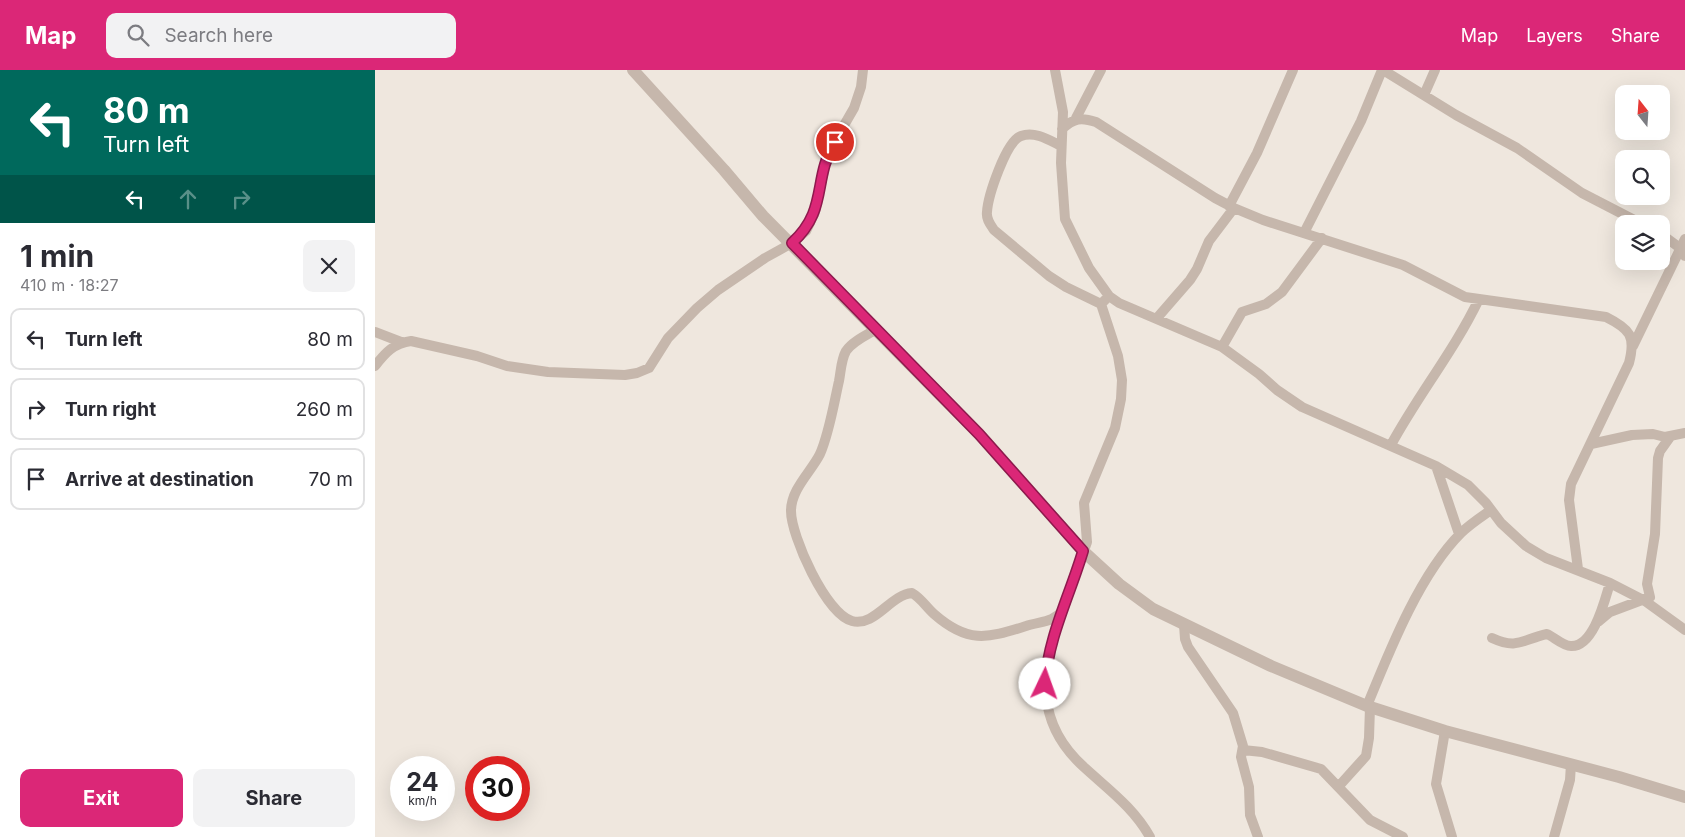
<!DOCTYPE html>
<meta charset="utf-8">
<style>
:root{--surface:#fff;--page:#f2f2f3;--text:#2b2b33;--muted:#7c7c81;--line:#e1e1e2;--accent:#db2777}
body{margin:0;font-family:Inter,sans-serif;background:var(--page);color:var(--text);height:100vh;display:flex;flex-direction:column;font-size:19px;white-space:nowrap}
*{box-sizing:border-box;margin:0}
p{font-size:16px;color:var(--muted)}
.icon{flex:none;width:28px;height:28px;fill:none;stroke:currentColor;stroke-width:2;stroke-linecap:round;stroke-linejoin:round}
.map{position:relative;flex:1;overflow:hidden}
.side{display:flex;flex-direction:column;background:var(--surface);width:375px}
.side>*{flex:none}
.top-card{background:#00695c;color:#fff;overflow:hidden}
.needle{width:32px;rotate:343deg}
.tools{position:absolute;left:1240px;top:15px;display:grid;gap:10px}
.tools a{display:grid;place-items:center;width:55px;height:55px;border-radius:10px;background:var(--surface);box-shadow:0 5px 20px #0002;font-size:25px}
.speed{position:absolute;left:15px;top:686px;display:flex;gap:10px;font-size:25px;font-weight:700;text-align:center}
.speed>*{display:grid;place-content:center;width:65px;height:65px;border-radius:50%;background:var(--surface);box-shadow:0 5px 20px #0002;line-height:1}
.speed small{font-size:12px;font-weight:400}
.speed .limit{border:8px solid #d22;background:#fff;color:#111}
.pin{position:absolute;display:grid;place-items:center;width:42px;height:42px;color:#fff;margin:-21px;border:2px solid #fff;border-radius:50%;box-shadow:0 1px 5px #0007}
.me{position:absolute;width:55px;margin:-28px;rotate:3deg;stroke-linejoin:round;filter:drop-shadow(0 0 4px #0008)}
.turn{display:flex;align-items:center;gap:18px;height:105px;padding:0 20px;font-size:22px}
.turn .icon{width:65px;height:65px;stroke-width:2.5}
.turn b{display:block;font-size:35px;line-height:42px}
.lanes{display:flex;align-items:center;height:48px;padding:0 20px;background:#0003;justify-content:center;gap:25px;direction:ltr}
.lanes .off{opacity:.35}
.round{display:grid;place-items:center;flex:none;width:52px;height:52px;border-radius:10px;background:var(--page)}
.summary{display:flex;align-items:center;justify-content:space-between;height:85px;padding:0 20px}
h1{font-size:30px;font-weight:700;line-height:38px}
.action{display:flex;gap:10px;margin-top:auto;padding:10px 20px}
.action a{flex:1;height:58px;border-radius:10px;background:var(--accent);color:#fff;font-size:20px;font-weight:700;line-height:58px;text-align:center}
.action a+a{background:var(--page);color:var(--text)}
ul{padding:0;list-style:none}
li{display:flex;align-items:center;gap:15px;height:62px;margin:0 10px 8px;padding:0 10px;border:2px solid var(--line);border-radius:10px}
li div{flex:1}
li b{display:block;font-size:19px}
li em{font-style:normal}
header{display:flex;align-items:center;gap:30px;box-sizing:border-box;height:70px;padding:0 25px;background:var(--accent);color:#fff}
header strong{font-size:24px}
nav{display:flex;gap:28px;margin-inline-start:auto;font-size:18px}
.search{width:350px;height:45px;background:var(--page);display:flex;align-items:center;gap:12px;box-sizing:border-box;padding:0 18px;border-radius:10px;color:var(--muted);font-size:19px}
main{display:flex;flex:1;min-height:0}
.map>svg:first-child{display:block}
.lines{fill:none;stroke-linecap:round;stroke-linejoin:round}
.minor{stroke:#c6b7ac;stroke-width:10}
.tertiary{stroke:#c6b7ac;stroke-width:12}
.route-casing{stroke:#8e194d;stroke-width:12}
.route{stroke:#db2777;stroke-width:9}
</style>
<header>
<strong>Map</strong>
<div class="search"><svg class="icon" aria-label="search" viewBox="0 0 24 24"><circle cx="10" cy="10" r="6"/><path d="M15 15l6 6"/></svg>Search here</div>
<nav><a>Map</a><a>Layers</a><a>Share</a></nav>
</header>
<main>
<section class="side">
<div class="top-card">
<div class="turn"><svg class="icon" aria-label="left" viewBox="0 0 24 24"><path d="M17 20v-9H6M10 6l-5 5 5 5"/></svg><div><b>80 m</b>Turn left</div></div>
<div class="lanes"><svg class="icon" aria-label="left" viewBox="0 0 24 24"><path d="M17 20v-9H6M10 6l-5 5 5 5"/></svg><svg class="icon off" aria-label="ahead" viewBox="0 0 24 24"><path d="M12 20V5M6 11l6-6 6 6"/></svg><svg class="icon off" aria-label="right" viewBox="0 0 24 24"><path d="M7 20v-9h11M14 6l5 5-5 5"/></svg></div>
</div>
<div class="summary"><div><h1>1 min</h1><p>410 m · 18:27</p></div><a class="round"><svg class="icon" aria-label="close" viewBox="0 0 24 24"><path d="M6 6l12 12M18 6L6 18"/></svg></a></div>
<ul>
<li><svg class="icon" aria-label="left" viewBox="0 0 24 24"><path d="M17 20v-9H6M10 6l-5 5 5 5"/></svg><div><b>Turn left</b></div><em>80 m</em></li>
<li><svg class="icon" aria-label="right" viewBox="0 0 24 24"><path d="M7 20v-9h11M14 6l5 5-5 5"/></svg><div><b>Turn right</b></div><em>260 m</em></li>
<li><svg class="icon" aria-label="arrive" viewBox="0 0 24 24"><path d="M6 21V4h12l-3 4 3 4H6"/></svg><div><b>Arrive at destination</b></div><em>70 m</em></li>
</ul>
<div class="action"><a>Exit</a><a>Share</a></div>
</section>
<div class="map">
<svg width="1310" height="767" viewBox="0 0 1310 767">
<rect width="100%" height="100%" fill="#efe7de"/>
<g class="lines">
<path class="minor" d="M 680,0 L 688,42 L 686,93 L 690,149 L 714,198 L 734,226 L 744,233 L 847,277 L 884,304 L 902,320 L 927,337 L 1061,396 L 1093,415 L 1111,433 L 1126,453 L 1151,476 L 1171,488 L 1235,513 L 1270,531 L 1310,560
M 1008,0 L 1081,45 L 1142,78 L 1207,123 L 1267,154
M 1049,25 L 1060,0
M 701,48 L 726,0
M 687,59 C 699,48 706,47 721,52 L 840,128 L 859,138 L 888,150 L 1028,195 L 1090,227 L 1231,247 C 1255,259 1261,266 1254,293 L 1196,414 L 1194,430 L 1203,499
M 686,76 C 674,70 660,61 646,66 C 631,71 613,126 612,142 C 611,149 615,154 619,160 L 674,206 L 691,217 L 726,234
M 854,136 L 882,83 L 918,0
M 929,163 L 986,51 L 1007,0
M 1286,164 L 1305,178 L 1310,186
M 782,248 L 815,210 L 822,199 L 834,171 L 859,138
M 502,259 C 492,265 478,271 471,281 C 466,290 466,301 464,311 C 459,333 454,364 445,384 C 436,402 416,419 416,441 C 416,466 451,544 477,551 C 500,557 515,525 537,523 C 546,528 551,537 559,544 C 592,573 611,569 651,556 C 665,551 678,553 688,540 L 712,472 L 709,433 L 740,358 L 746,329 L 747,310 L 743,286 L 726,234 L 734,226
M 0,262 L 26,272
M 1258,276 L 1310,169
M 847,277 L 867,242 L 891,234 L 907,222 L 947,168
M 0,296 C 10,283 19,273 36,271 L 102,286 L 132,296 L 173,302 L 250,305 L 262,303 L 274,298 L 293,268 L 322,238 L 343,220 L 390,188 L 417,173 L 431,161 L 440,142 L 453,83 L 479,38 L 486,17 L 488,0
M 1216,374 L 1257,365 L 1278,364 L 1290,367 L 1310,363
M 1016,375 C 1043,325 1079,281 1104,229
M 1061,396 L 1084,464
M 687,542 C 665,600 659,653 710,698 C 734,720 759,738 775,767
M 1223,552 L 1235,542 L 1275,527 L 1272,514 L 1280,464 L 1283,388 L 1285,381 L 1295,367
M 809,555 L 810,569 L 813,577 L 858,643 L 868,676 L 866,687 L 874,717 L 875,745 L 883,767
M 1117,568 C 1143,580 1148,569 1172,564 C 1179,567 1188,576 1196,576 C 1219,577 1230,529 1235,513
M 992,636 C 1014,582 1044,505 1086,463 C 1095,454 1106,447 1116,440
M 1070,661 L 1061,714 L 1077,767
M 868,680 L 887,682 L 946,699 L 995,750 L 1028,767
M 964,716 L 991,686 L 994,668 L 995,637
M 1179,767 L 1195,710 L 1196,694"/>
<path class="tertiary" d="M 258,0 L 349,100 L 388,146 L 604,364 L 708,481 L 744,514 L 778,539 L 896,596 L 992,636 L 1070,661 L 1244,707 L 1310,727"/>
</g>
<g class="lines">
<g class="route-casing">
<path id="route" d="M 460,72 C 437,109 454,139 417,173 L 604,364 L 708,481 C 695,525 673,567 670,614"/>
</g>
<use href="#route" class="route"/>
</g>
</svg>
<div class="tools">
<a><svg class="needle" viewBox="-14 -14 28 28"><path d="M0-13l5 13h-10z" fill="#e53935"/><path d="M0 13l5-13h-10z" fill="#7c7c81"/></svg></a>
<a><svg class="icon" aria-label="search" viewBox="0 0 24 24"><circle cx="10" cy="10" r="6"/><path d="M15 15l6 6"/></svg></a>
<a><svg class="icon" aria-label="layers" viewBox="0 0 24 24"><path d="M12 4l9 5-9 5-9-5zM3 14l9 5 9-5"/></svg></a>
</div>
<div class="speed"><div>24<small>km/h</small></div><div class="limit">30</div></div>
<div class="pin" style="left:460px;top:72px;background:#d93025"><svg class="icon" aria-label="arrive" viewBox="0 0 24 24"><path d="M6 21V4h12l-3 4 3 4H6"/></svg></div>
<svg class="me" style="left:670px;top:614px" viewBox="-20 -20 40 40"><circle r="19" fill="#fff"/><path d="M0-13L10 11 0 6-10 11z" fill="#db2777"/></svg>
</div>
</main>
